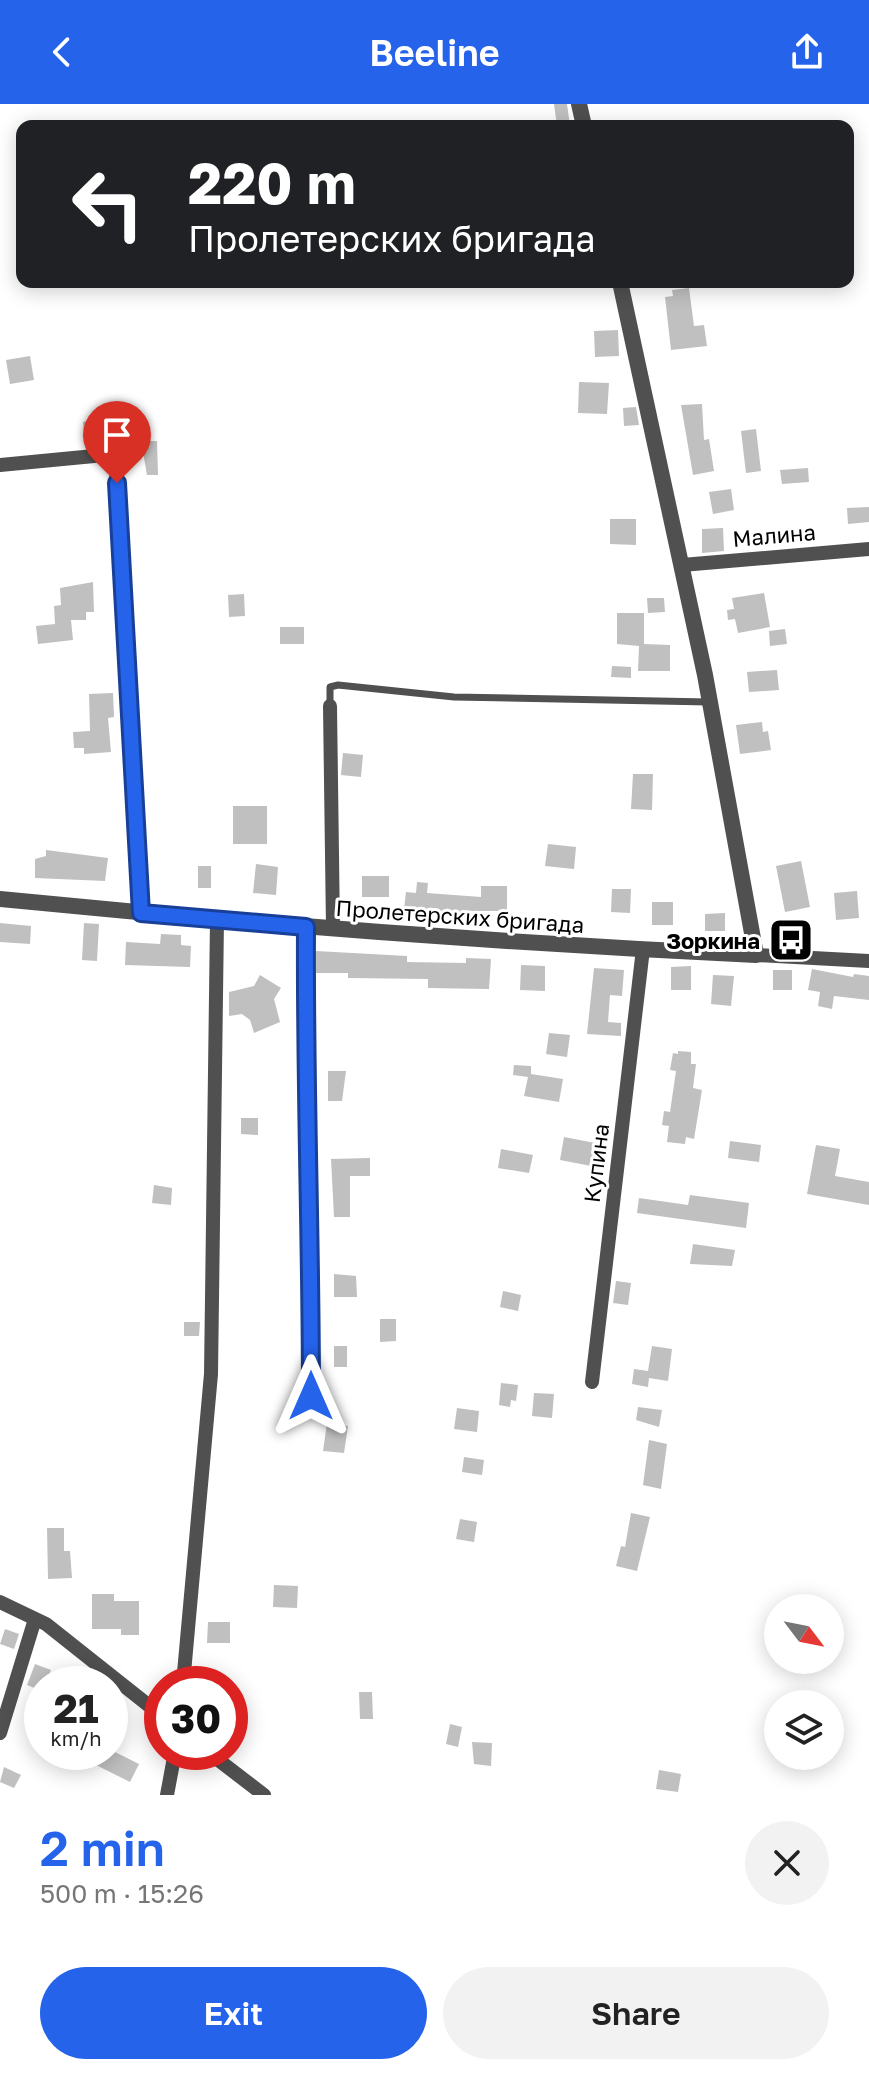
<!DOCTYPE html>
<meta charset="utf-8">
<style>
:root{--surface:#fff;--page:#f2f2f2;--text:#222;--muted:#767676;--accent:#2563eb}
body{margin:0;font-family:"Golos Text",sans-serif;background:var(--page);color:var(--text);height:100vh;display:flex;flex-direction:column;font-size:30px;white-space:nowrap}
*{box-sizing:border-box;margin:0}
p{font-size:26px;color:var(--muted)}
.icon{flex:none;width:44px;height:44px;fill:none;stroke:currentColor;stroke-width:2;stroke-linecap:round;stroke-linejoin:round}
.map{position:relative;height:1691px;overflow:hidden}
.sheet{display:flex;flex-direction:column;background:var(--surface);flex:1}
.sheet>*{flex:none}
.top-card{position:absolute;left:16px;top:16px;width:838px;height:168px;border-radius:16px;box-shadow:0 4px 20px #0003;background:#202124;color:#fff;overflow:hidden}
.needle{width:52px;rotate:122deg}
.controls{position:absolute;left:764px;top:1490px;display:grid;gap:16px}
.controls a{display:grid;place-items:center;width:80px;height:80px;border-radius:50%;background:var(--surface);box-shadow:0 4px 20px #0003;font-size:40px}
.speed{position:absolute;left:24px;top:1562px;display:flex;gap:16px;font-size:40px;font-weight:700;text-align:center}
.speed>*{display:grid;place-content:center;width:104px;height:104px;border-radius:50%;background:var(--surface);box-shadow:0 4px 20px #0003;line-height:1}
.speed small{font-size:20px;font-weight:400}
.speed .limit{border:12px solid #d22;background:#fff;color:#111}
.pin{position:absolute;display:grid;place-items:center;width:68px;height:68px;color:#fff;margin:-82px -34px;border-radius:50% 50% 50% 0;rotate:-45deg;box-shadow:0 0 8px #0007}
.pin .icon{rotate:45deg}
.me{position:absolute;width:88px;margin:-44px;rotate:0deg;stroke-linejoin:round;filter:drop-shadow(0 0 6px #0008)}
.turn{display:flex;align-items:center;gap:28px;height:168px;padding:0 40px;font-size:36px}
.turn .icon{width:104px;height:104px;stroke-width:2.5}
.turn b{display:block;font-size:56px;line-height:68px}
.round{display:grid;place-items:center;flex:none;width:84px;height:84px;border-radius:42px;background:var(--page)}
.head{display:flex;align-items:center;justify-content:space-between;height:136px;padding:0 40px}
h1{font-size:48px;font-weight:600;line-height:60px;color:var(--accent)}
.cta{display:flex;gap:16px;margin-top:auto;padding:16px 40px}
.cta a{flex:1;height:92px;border-radius:48px;background:var(--accent);color:#fff;font-size:32px;font-weight:600;line-height:92px;text-align:center}
.cta a+a{background:var(--page);color:var(--text)}
header{display:flex;justify-content:space-between;align-items:center;height:104px;padding:0 40px;background:var(--accent);color:#fff;font-size:36px;font-weight:600}
.map>svg:first-child{display:block}
.building{fill:#c0c0c0}
.lines{fill:none;stroke-linecap:round;stroke-linejoin:round}
.service{stroke:#505050;stroke-width:7}
.minor{stroke:#505050;stroke-width:14}
.tertiary{stroke:#505050;stroke-width:16}
.route-casing{stroke:#184099;stroke-width:20}
.route{stroke:#2563eb;stroke-width:14}
.labels{text-anchor:middle;dominant-baseline:central;stroke-width:6;stroke-linejoin:round;paint-order:stroke}
.street-label{font-size:22px;fill:#000;stroke:#fff}
.poi-label{font-size:22px;font-weight:bold;fill:#000;stroke:#fff;text-anchor:end}
</style>
<header><svg class="icon" aria-label="back" viewBox="0 0 24 24"><path d="M15 5l-7 7 7 7"/></svg>Beeline<svg class="icon" aria-label="share" viewBox="0 0 24 24"><path d="M12 15V3M7 8l5-5 5 5M5 13v7h14v-7"/></svg></header>
<div class="map">
<svg width="869" height="1691" viewBox="0 0 869 1691">
<rect width="100%" height="100%" fill="#fff"/>
<path class="building" d="M 554,0 L 567,0 L 570,22 L 557,22 Z
M 689,184 L 694,222 L 704,221 L 707,242 L 671,246 L 665,193 L 673,192 L 672,186 Z
M 618,226 L 619,252 L 595,253 L 594,227 Z
M 30,252 L 34,276 L 10,280 L 6,256 Z
M 579,278 L 609,279 L 607,310 L 578,309 Z
M 702,300 L 704,336 L 709,335 L 714,367 L 693,371 L 681,301 Z
M 636,303 L 639,321 L 624,322 L 623,304 Z
M 96,316 L 97,320 L 107,319 L 109,336 L 85,338 L 83,318 Z
M 756,325 L 761,367 L 746,369 L 741,327 Z
M 141,337 L 157,337 L 158,371 L 147,371 Z
M 808,364 L 809,378 L 782,380 L 780,366 Z
M 731,385 L 734,406 L 713,410 L 709,388 Z
M 869,403 L 869,418 L 848,420 L 847,404 Z
M 610,415 L 636,415 L 636,441 L 610,440 Z
M 723,424 L 724,447 L 702,449 L 702,425 Z
M 93,478 L 94,508 L 86,508 L 86,516 L 71,516 L 73,536 L 38,540 L 36,522 L 55,520 L 54,502 L 61,501 L 60,484 Z
M 764,489 L 770,523 L 738,529 L 735,515 L 728,516 L 727,506 L 734,505 L 732,494 Z
M 244,490 L 245,512 L 229,513 L 228,491 Z
M 647,494 L 664,494 L 665,508 L 648,509 Z
M 617,509 L 644,509 L 644,540 L 670,541 L 670,567 L 638,567 L 639,542 L 617,540 Z
M 280,523 L 304,523 L 304,540 L 280,540 Z
M 785,525 L 787,540 L 770,542 L 769,527 Z
M 612,562 L 631,563 L 631,574 L 611,573 Z
M 777,566 L 779,586 L 749,588 L 747,568 Z
M 113,589 L 114,613 L 108,614 L 111,648 L 84,650 L 84,644 L 74,644 L 73,628 L 90,627 L 89,590 Z
M 762,618 L 763,628 L 768,627 L 771,646 L 740,650 L 736,621 Z
M 343,649 L 363,651 L 361,673 L 341,671 Z
M 633,670 L 653,670 L 652,706 L 631,705 Z
M 233,702 L 267,702 L 267,740 L 233,740 Z
M 548,740 L 576,743 L 574,765 L 545,762 Z
M 46,746 L 108,754 L 105,777 L 35,774 L 35,755 L 46,752 Z
M 801,757 L 810,803 L 785,808 L 776,762 Z
M 256,760 L 278,763 L 276,791 L 253,789 Z
M 198,762 L 211,762 L 211,784 L 198,784 Z
M 362,772 L 389,772 L 389,793 L 362,793 Z
M 417,778 L 428,779 L 427,789 L 481,793 L 481,782 L 507,782 L 507,807 L 462,807 L 462,812 L 404,805 L 406,788 L 416,789 Z
M 612,785 L 631,785 L 630,809 L 611,808 Z
M 857,787 L 859,814 L 836,816 L 834,789 Z
M 652,798 L 673,798 L 673,821 L 652,821 Z
M 725,809 L 725,827 L 705,827 L 705,810 Z
M 0,819 L 31,822 L 30,840 L 0,838 Z
M 84,819 L 99,820 L 97,857 L 82,856 Z
M 161,830 L 181,831 L 181,841 L 191,842 L 190,863 L 125,861 L 126,838 L 160,840 Z
M 316,847 L 407,852 L 407,858 L 466,859 L 466,854 L 491,855 L 489,885 L 428,884 L 428,875 L 348,874 L 348,869 L 316,869 Z
M 521,861 L 545,862 L 545,887 L 520,886 Z
M 691,862 L 691,886 L 671,886 L 671,863 Z
M 594,864 L 624,866 L 622,892 L 610,891 L 608,918 L 621,919 L 621,932 L 587,930 Z
M 812,865 L 853,873 L 854,870 L 869,872 L 869,896 L 834,892 L 832,905 L 818,902 L 820,888 L 808,886 Z
M 773,866 L 792,866 L 792,886 L 773,886 Z
M 260,871 L 281,884 L 274,895 L 280,918 L 254,929 L 250,916 L 242,910 L 229,912 L 229,888 L 254,882 Z
M 713,871 L 734,872 L 731,902 L 711,900 Z
M 549,929 L 570,931 L 567,953 L 546,950 Z
M 678,947 L 691,948 L 691,960 L 696,960 L 693,984 L 702,986 L 694,1035 L 686,1033 L 685,1040 L 667,1038 L 669,1022 L 662,1021 L 664,1007 L 670,1008 L 676,967 L 670,966 L 673,949 L 678,950 Z
M 514,961 L 531,962 L 531,970 L 563,975 L 559,998 L 524,992 L 528,973 L 513,971 Z
M 328,967 L 346,967 L 342,997 L 328,997 Z
M 241,1014 L 258,1014 L 258,1031 L 241,1030 Z
M 564,1033 L 595,1039 L 591,1062 L 560,1056 Z
M 730,1037 L 761,1041 L 759,1058 L 728,1054 Z
M 816,1041 L 840,1045 L 835,1072 L 869,1078 L 869,1101 L 807,1090 Z
M 501,1045 L 533,1051 L 529,1069 L 498,1064 Z
M 370,1054 L 370,1072 L 350,1072 L 350,1113 L 334,1113 L 331,1055 Z
M 154,1081 L 172,1084 L 171,1101 L 152,1099 Z
M 690,1091 L 749,1099 L 746,1124 L 637,1109 L 639,1094 L 688,1101 Z
M 693,1140 L 735,1146 L 732,1162 L 690,1160 Z
M 334,1170 L 356,1172 L 357,1193 L 334,1193 Z
M 616,1177 L 631,1179 L 628,1201 L 613,1199 Z
M 503,1187 L 521,1191 L 518,1207 L 500,1203 Z
M 380,1215 L 396,1215 L 396,1237 L 380,1238 Z
M 184,1218 L 200,1218 L 199,1232 L 184,1232 Z
M 334,1242 L 347,1242 L 347,1263 L 334,1263 Z
M 652,1242 L 672,1245 L 668,1277 L 649,1274 L 648,1283 L 632,1280 L 634,1265 L 648,1267 Z
M 501,1279 L 518,1281 L 516,1297 L 511,1296 L 510,1303 L 499,1301 Z
M 534,1289 L 554,1290 L 552,1314 L 532,1312 Z
M 638,1303 L 662,1306 L 659,1323 L 636,1316 Z
M 457,1304 L 479,1307 L 477,1328 L 454,1325 Z
M 327,1319 L 348,1322 L 344,1349 L 323,1347 Z
M 649,1336 L 667,1340 L 661,1385 L 643,1381 Z
M 464,1353 L 484,1356 L 482,1371 L 462,1368 Z
M 631,1409 L 650,1413 L 637,1467 L 616,1462 L 621,1442 L 625,1443 Z
M 460,1415 L 477,1418 L 474,1438 L 456,1435 Z
M 47,1424 L 64,1424 L 64,1447 L 70,1447 L 72,1474 L 48,1475 Z
M 274,1481 L 298,1482 L 297,1504 L 273,1503 Z
M 92,1490 L 114,1490 L 114,1497 L 139,1497 L 139,1531 L 121,1531 L 121,1525 L 92,1525 Z
M 208,1518 L 230,1518 L 230,1539 L 207,1539 Z
M 5,1525 L 19,1530 L 14,1545 L 0,1540 Z
M 35,1560 L 51,1566 L 42,1587 L 27,1581 Z
M 359,1588 L 372,1588 L 373,1615 L 360,1615 Z
M 450,1620 L 462,1623 L 458,1643 L 446,1640 Z
M 472,1638 L 492,1639 L 491,1662 L 474,1660 Z
M 70,1648 L 115,1648 L 139,1660 L 130,1678 Z
M 4,1663 L 21,1671 L 14,1684 L 0,1678 Z
M 659,1666 L 681,1670 L 678,1688 L 656,1685 Z"/>
<g class="lines">
<path class="service" d="M 330,602 L 330,583 L 338,581 L 454,593 L 708,598"/>
<path class="minor" d="M 0,361 L 115,350 L 131,588 L 141,809
M 682,461 L 869,445
M 330,602 L 333,825
M 306,823 C 305,979 312,1135 311,1292
M 756,851 L 869,857
M 592,1278 L 643,845
M 0,1498 L 46,1520 L 162,1612
M 183,1580 L 211,1270 L 217,816
M 0,1629 L 35,1515
M 208,1648 L 264,1691
M 167,1691 L 175,1648"/>
<path class="tertiary" d="M 579,0 L 584,22
M 0,795 C 252,820 503,839 756,851 L 705,571 L 620,178"/>
</g>
<g class="lines">
<g class="route-casing">
<path id="route" d="M 117,379 L 141,809 L 306,823 C 305,979 311,1135 311,1292"/>
</g>
<use href="#route" class="route"/>
</g>
<defs>
<g id="bus-square" transform="scale(2.3)"><rect x="-9" y="-9" width="18" height="18" rx="4" fill="#000" stroke="#fff"/><path d="M-5-6H5V4H4V6H2V4H-2V6H-4V4H-5ZM-3.5-4V0h7V-4ZM-3.5 1.2v1.5H-2V1.2ZM2 1.2v1.5H3.5V1.2Z" fill="#fff"/></g>
</defs>
<g fill-rule="evenodd">
<use href="#bus-square" x="791" y="836"/>
</g>
<g class="labels">
<g class="street-label">
<text transform="translate(774 431) rotate(-5)">Малина</text>
<text transform="translate(460 812) rotate(4)">Пролетерских бригада</text>
<text transform="translate(596 1059) rotate(-83)">Купина</text>
</g>
<g class="poi-label">
<text x="760" y="836">Зоркина</text>
</g>
</g>
</svg>
<div class="controls">
<a><svg class="needle" viewBox="-14 -14 28 28"><path d="M0-13l5 13h-10z" fill="#e53935"/><path d="M0 13l5-13h-10z" fill="#767676"/></svg></a>
<a><svg class="icon" aria-label="layers" viewBox="0 0 24 24"><path d="M12 4l9 5-9 5-9-5zM3 14l9 5 9-5"/></svg></a>
</div>
<div class="speed"><div>21<small>km/h</small></div><div class="limit">30</div></div>
<div class="pin" style="left:117px;top:379px;background:#d93025"><svg class="icon" aria-label="arrive" viewBox="0 0 24 24"><path d="M6 21V4h12l-3 4 3 4H6"/></svg></div>
<svg class="me" style="left:311px;top:1292px" viewBox="-20 -20 40 40"><path d="M0-17L14 15 0 8-14 15z" fill="#2563eb" stroke="#fff" stroke-width="4"/></svg>
<div class="top-card">
<div class="turn"><svg class="icon" aria-label="left" viewBox="0 0 24 24"><path d="M17 20v-9H6M10 6l-5 5 5 5"/></svg><div><b>220 m</b>Пролетерских бригада</div></div>
</div>
</div>
<section class="sheet">
<div class="head"><div><h1>2 min</h1><p>500 m · 15:26</p></div><a class="round"><svg class="icon" aria-label="close" viewBox="0 0 24 24"><path d="M6 6l12 12M18 6L6 18"/></svg></a></div>
<div class="cta"><a>Exit</a><a>Share</a></div>
</section>
